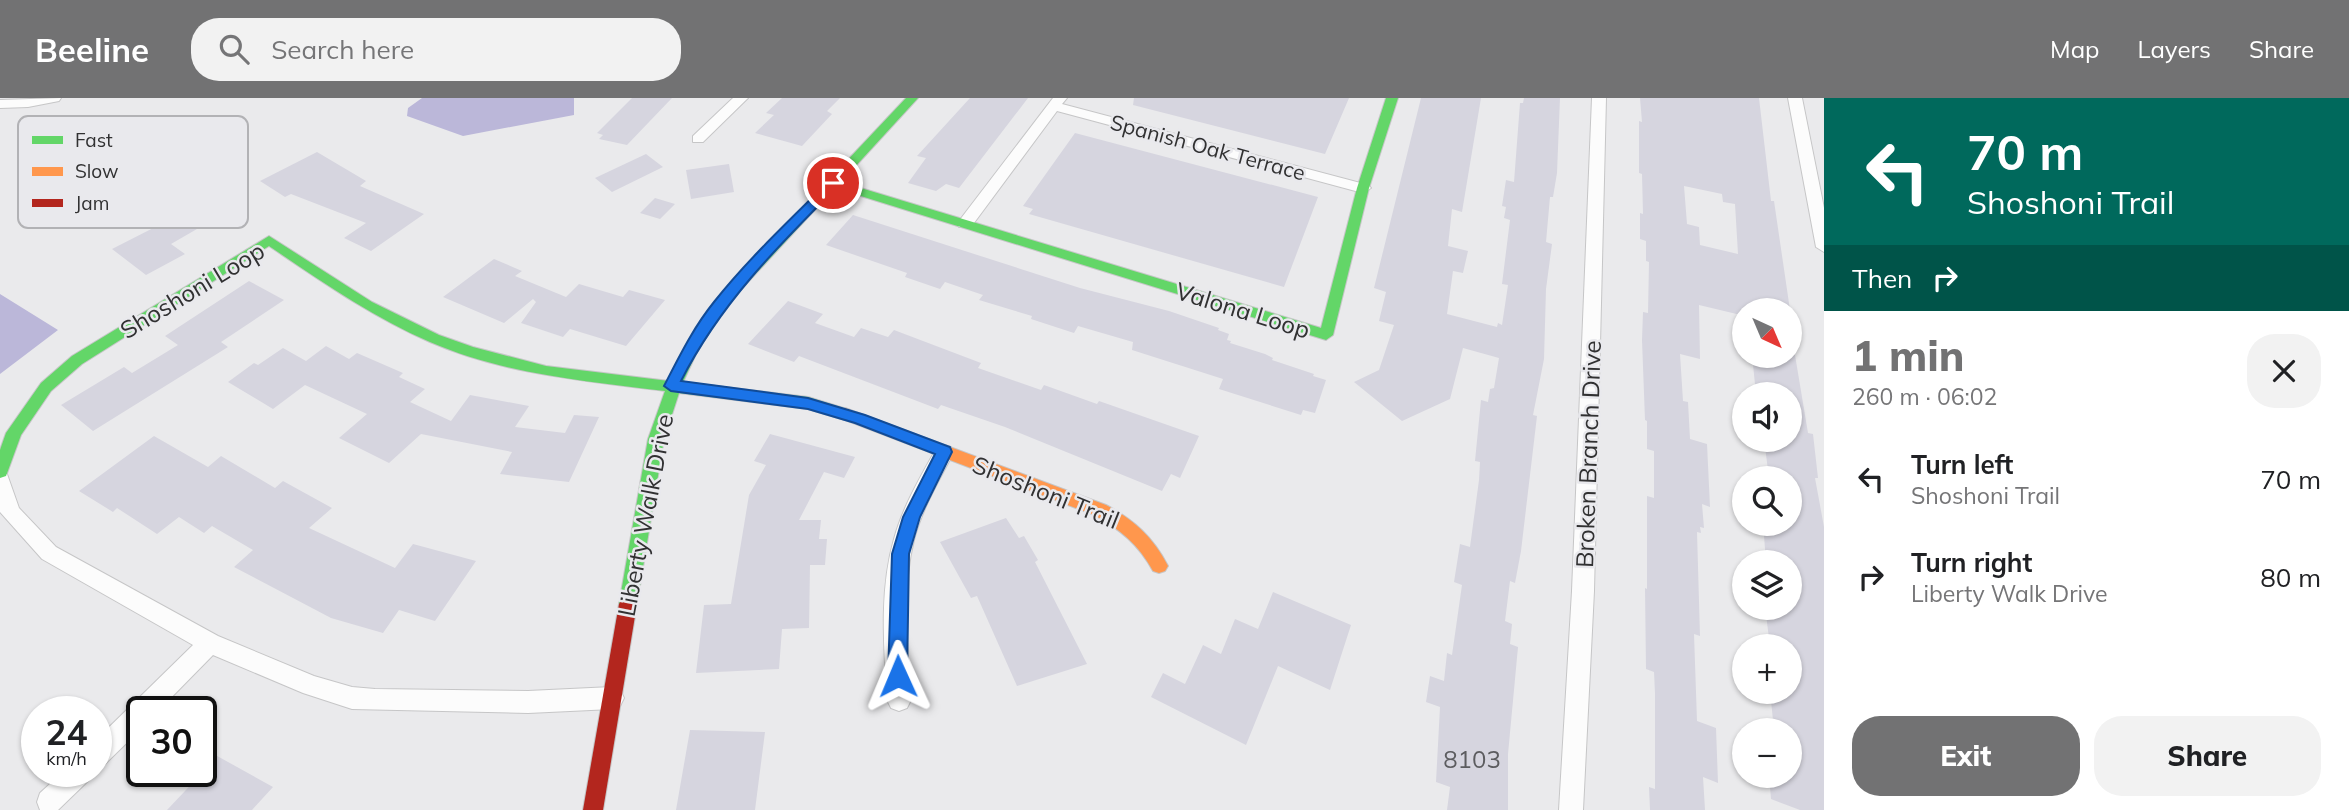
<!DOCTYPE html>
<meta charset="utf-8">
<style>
:root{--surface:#fff;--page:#f2f2f2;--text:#202124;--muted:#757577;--accent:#727273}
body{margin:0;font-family:Mulish,sans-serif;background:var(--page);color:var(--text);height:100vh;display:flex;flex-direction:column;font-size:26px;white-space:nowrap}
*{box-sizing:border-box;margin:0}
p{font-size:23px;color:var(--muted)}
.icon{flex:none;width:38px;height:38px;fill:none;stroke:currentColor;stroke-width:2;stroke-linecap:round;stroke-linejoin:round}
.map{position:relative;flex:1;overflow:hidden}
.details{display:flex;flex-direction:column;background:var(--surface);width:525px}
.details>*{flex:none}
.banner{background:#00695c;color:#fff;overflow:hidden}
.needle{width:46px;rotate:136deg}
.controls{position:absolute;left:1732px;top:200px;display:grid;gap:14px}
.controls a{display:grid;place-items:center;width:70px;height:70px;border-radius:50%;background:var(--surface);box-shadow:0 2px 5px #0004;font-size:35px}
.speed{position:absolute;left:21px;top:598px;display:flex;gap:14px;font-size:35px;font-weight:700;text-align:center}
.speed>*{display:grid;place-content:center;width:91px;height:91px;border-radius:50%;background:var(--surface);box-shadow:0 2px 5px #0004;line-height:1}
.speed small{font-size:18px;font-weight:400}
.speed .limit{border:4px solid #111;border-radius:10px;background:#fff;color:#111}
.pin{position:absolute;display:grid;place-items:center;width:60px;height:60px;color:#fff;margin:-30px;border:4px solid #fff;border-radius:50%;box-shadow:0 2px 7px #0007}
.me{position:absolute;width:77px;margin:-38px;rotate:359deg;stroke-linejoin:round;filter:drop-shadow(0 0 5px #0008)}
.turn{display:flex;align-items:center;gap:24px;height:147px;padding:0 28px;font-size:32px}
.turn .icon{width:91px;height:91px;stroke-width:2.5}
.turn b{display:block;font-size:49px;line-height:60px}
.then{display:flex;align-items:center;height:66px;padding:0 28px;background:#0003;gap:14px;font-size:26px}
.round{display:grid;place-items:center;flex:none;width:74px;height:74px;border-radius:28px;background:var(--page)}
.summary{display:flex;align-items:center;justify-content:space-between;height:119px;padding:0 28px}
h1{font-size:42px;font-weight:800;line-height:52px;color:var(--accent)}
.primary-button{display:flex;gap:14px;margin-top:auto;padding:14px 28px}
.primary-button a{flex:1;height:80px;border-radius:28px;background:var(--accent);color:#fff;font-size:28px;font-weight:800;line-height:80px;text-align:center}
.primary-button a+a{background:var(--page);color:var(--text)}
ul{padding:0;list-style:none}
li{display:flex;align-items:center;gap:21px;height:98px;padding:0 28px}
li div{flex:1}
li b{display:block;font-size:26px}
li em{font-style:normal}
header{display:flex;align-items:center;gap:42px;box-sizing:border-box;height:98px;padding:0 35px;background:var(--accent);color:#fff}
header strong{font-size:33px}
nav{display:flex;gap:38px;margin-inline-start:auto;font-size:24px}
.search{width:490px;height:63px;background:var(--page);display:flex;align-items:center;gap:18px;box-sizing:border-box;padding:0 24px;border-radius:28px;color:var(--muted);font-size:26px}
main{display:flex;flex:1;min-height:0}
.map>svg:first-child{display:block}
.water{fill:#bbb7d9}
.building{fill:#d6d5df;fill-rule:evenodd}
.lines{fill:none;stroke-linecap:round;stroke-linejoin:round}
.street-casing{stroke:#c6c6c7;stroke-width:2}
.fast-casing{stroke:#c6c6c7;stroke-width:2}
.slow-casing{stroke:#c6c6c7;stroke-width:2}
.jam-casing{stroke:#c6c6c7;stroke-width:2}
.street{fill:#fcfcfc;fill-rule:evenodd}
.fast{fill:#63d668;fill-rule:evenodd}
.slow{fill:#ff974d;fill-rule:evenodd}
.jam{fill:#b3261e;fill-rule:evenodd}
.route{fill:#1a73e8;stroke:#114b97;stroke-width:2}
.labels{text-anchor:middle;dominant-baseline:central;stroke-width:5;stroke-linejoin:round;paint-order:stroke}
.far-street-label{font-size:21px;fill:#313132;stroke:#e9e9ed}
.street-label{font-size:24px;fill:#313132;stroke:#e9e9ed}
.near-number-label{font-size:24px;fill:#5c5c5f}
.key{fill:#e9e9ed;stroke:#b2b2b5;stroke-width:2}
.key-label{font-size:19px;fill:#313132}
</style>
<header>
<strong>Beeline</strong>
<div class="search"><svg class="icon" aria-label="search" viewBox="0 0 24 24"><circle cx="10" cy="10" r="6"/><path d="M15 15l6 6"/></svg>Search here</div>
<nav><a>Map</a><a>Layers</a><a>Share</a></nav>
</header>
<main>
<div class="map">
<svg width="1824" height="712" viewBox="0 0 1824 712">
<rect width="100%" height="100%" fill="#eaeaec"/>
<path class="water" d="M 422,0 L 574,0 L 574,17 L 463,38 L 407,18 L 408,10 Z
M 0,196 L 58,232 L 0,276 Z"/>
<path class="building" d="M 632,0 L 672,0 L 627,47 L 599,41 L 603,37 L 597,35 Z
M 782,0 L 840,0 L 827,13 L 832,16 L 802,48 L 755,35 L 774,17 L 766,15 Z
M 970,0 L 1028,0 L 959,90 L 946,86 L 936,93 L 908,85 L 926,60 L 917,58 Z
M 1134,0 L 1349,0 L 1325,56 L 1133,7 Z
M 1421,0 L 1481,0 L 1462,114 L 1452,111 L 1448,148 L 1468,153 L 1463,175 L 1453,173 L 1447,216 L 1497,229 L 1498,225 L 1502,227 L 1508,187 L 1502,186 L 1510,122 L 1504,120 L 1506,109 L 1502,108 L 1506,82 L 1514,84 L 1520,5 L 1523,5 L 1524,0 L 1560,0 L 1557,75 L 1553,99 L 1550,99 L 1546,144 L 1552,146 L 1546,191 L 1544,261 L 1533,317 L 1537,318 L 1521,453 L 1515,485 L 1510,483 L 1505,523 L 1512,526 L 1510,546 L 1518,549 L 1508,656 L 1508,712 L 1447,712 L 1450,689 L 1436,684 L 1440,609 L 1426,604 L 1430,578 L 1444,583 L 1447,555 L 1452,557 L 1462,487 L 1454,484 L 1460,446 L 1470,449 L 1479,382 L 1480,364 L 1475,363 L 1481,302 L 1488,304 L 1490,291 L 1494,290 L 1499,260 L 1463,250 L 1450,301 L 1402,323 L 1354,284 L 1379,272 L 1394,227 L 1379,223 L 1386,194 L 1374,190 Z
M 1640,0 L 1759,0 L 1771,103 L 1774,103 L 1790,212 L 1745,212 L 1745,218 L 1699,207 L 1700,261 L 1680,256 L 1683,303 L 1688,304 L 1690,341 L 1707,346 L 1710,409 L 1702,406 L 1704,430 L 1700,429 L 1701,435 L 1697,434 L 1700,538 L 1694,536 L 1697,623 L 1716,630 L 1718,685 L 1703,679 L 1705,712 L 1650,712 L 1649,689 L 1655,691 L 1655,595 L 1654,574 L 1646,571 L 1645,490 L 1647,491 L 1647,398 L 1654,400 L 1654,353 L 1647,351 L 1647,323 L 1645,322 L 1642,242 L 1643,214 L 1648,215 L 1649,164 L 1646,163 L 1646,143 L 1640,141 L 1640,115 L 1643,116 L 1642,76 L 1639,75 L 1639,23 L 1642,24 ZM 1684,88 L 1722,96 L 1723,104 L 1735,106 L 1738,156 L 1700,147 L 1699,129 L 1687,126 Z
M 1075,35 L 1318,99 L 1284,189 L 1029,116 L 1033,111 L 1023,108 Z
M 317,54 L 366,83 L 360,88 L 424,116 L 371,153 L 344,140 L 366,125 L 291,96 L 285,99 L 260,83 Z
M 646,56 L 663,69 L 612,94 L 595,80 Z
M 729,66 L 734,94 L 691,101 L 686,72 Z
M 193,99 L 217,112 L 208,117 L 216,120 L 171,146 L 185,156 L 146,177 L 112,151 L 167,123 L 159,118 Z
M 655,100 L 675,106 L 660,121 L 640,115 Z
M 853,117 L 1080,190 L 1169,213 L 1219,230 L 1218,232 L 1229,236 L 1227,242 L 1231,243 L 1230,245 L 1265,256 L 1273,260 L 1272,262 L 1314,276 L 1313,278 L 1326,282 L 1315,315 L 1303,312 L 1301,317 L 1219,291 L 1223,281 L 1132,252 L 1133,244 L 1078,228 L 1074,235 L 1031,221 L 1032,218 L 979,202 L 983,197 L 945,184 L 940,191 L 905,179 L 907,175 L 826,147 Z
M 494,161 L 522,173 L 515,178 L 566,199 L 579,186 L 623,199 L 629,192 L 665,202 L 626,248 L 570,231 L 563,239 L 521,225 L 536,204 L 533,201 L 504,225 L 443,199 Z
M 249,183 L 284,202 L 221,244 L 228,249 L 93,333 L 61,307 L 124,269 L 132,275 L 178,247 L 165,238 Z
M 788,203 L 823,216 L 815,225 L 854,239 L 861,230 L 888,239 L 894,232 L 981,265 L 978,270 L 1041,292 L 1044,287 L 1097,306 L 1099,303 L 1199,338 L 1180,380 L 1171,376 L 1162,393 L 1005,329 L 941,307 L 938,311 L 799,258 L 794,264 L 748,246 Z
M 326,248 L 349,261 L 357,255 L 403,275 L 399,279 L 425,291 L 410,304 L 451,323 L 470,297 L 529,308 L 515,329 L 565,335 L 574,317 L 599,319 L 569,384 L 500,376 L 512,354 L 421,336 L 389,365 L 339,340 L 367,316 L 305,287 L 273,311 L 228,284 L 254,265 L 258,267 L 283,250 L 306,263 Z
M 1752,257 L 1795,257 L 1808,335 L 1813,336 L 1818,380 L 1815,380 L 1824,429 L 1824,712 L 1800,712 L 1771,701 L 1769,677 L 1790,677 L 1790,632 L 1774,632 L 1770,593 L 1790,593 L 1790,548 L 1770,548 L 1765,509 L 1790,509 L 1790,464 L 1766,464 L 1763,425 L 1790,425 L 1790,380 L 1769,380 L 1764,341 L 1790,341 L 1790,296 L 1756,296 Z
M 770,336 L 855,359 L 844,380 L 824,374 L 799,422 L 821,422 L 819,441 L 827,441 L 825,467 L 810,467 L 809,530 L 782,531 L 779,571 L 696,575 L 704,507 L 731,506 L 749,397 L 766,367 L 754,363 Z
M 154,338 L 208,369 L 221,358 L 275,390 L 283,383 L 332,410 L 309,430 L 395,470 L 413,446 L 476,463 L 435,523 L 399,512 L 383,535 L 331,520 L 234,469 L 253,452 L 212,428 L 204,435 L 179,419 L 157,436 L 117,410 L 113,414 L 79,393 Z
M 1006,420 L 1019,440 L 1024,438 L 1038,462 L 1035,464 L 1087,566 L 1017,588 L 977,498 L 971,500 L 940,444 Z
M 1273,494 L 1351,527 L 1330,592 L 1278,568 L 1246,647 L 1151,599 L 1163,575 L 1185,586 L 1203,547 L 1221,556 L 1235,521 L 1258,531 Z
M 690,632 L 765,634 L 755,712 L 676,712 Z
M 201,649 L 273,689 L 252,712 L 167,712 L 202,675 Z"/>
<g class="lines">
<g class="street-casing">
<path id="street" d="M 61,0 L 59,3 L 28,9 L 0,10 L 0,2 Z
M 733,0 L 748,0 L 703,44 L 693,44 L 693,38 Z
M 1053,0 L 1067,0 L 1062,6 L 1368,87 L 1371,90 L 1363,95 L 1057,13 L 971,129 L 959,129 L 957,126 L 959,123 Z
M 1592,0 L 1606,0 L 1594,493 L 1583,712 L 1559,712 L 1572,493 Z
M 1788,0 L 1802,0 L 1824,110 L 1824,154 L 1816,149 Z
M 944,347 L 951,349 L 954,354 C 939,382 922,411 914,442 C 901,493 907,549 911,602 L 907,610 L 899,613 L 891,610 L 887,602 C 884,549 879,493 894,441 C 903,408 921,378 937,349 Z
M 0,373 L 7,376 L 19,410 L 56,449 L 218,538 L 314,578 L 352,589 L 375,591 L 528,593 L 612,589 L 620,592 L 624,600 L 620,608 L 612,611 L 528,615 L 352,611 L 303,595 L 213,557 L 157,614 L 142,614 L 142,630 L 105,666 L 96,669 L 96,642 L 193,547 L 42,461 L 0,414 Z
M 63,674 L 92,674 L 89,682 L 58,712 L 40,712 L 37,704 L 40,695 Z"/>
</g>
<g class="fast-casing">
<path id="fast" d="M 906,0 L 918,0 L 841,84 L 1321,230 L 1357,90 L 1386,0 L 1398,0 L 1369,90 L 1333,237 L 1326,242 L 835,90 L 724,210 L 696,256 L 683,284 L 808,299 L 850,312 L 853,316 L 845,322 L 808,311 L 679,295 L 664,341 L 637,506 L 634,511 L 628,514 L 622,511 L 619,506 L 648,341 L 665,293 C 585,283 504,276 430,244 C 372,219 321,183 269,148 L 82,266 L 51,293 L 21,337 L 6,378 L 0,380 L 0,352 L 6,335 L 41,285 L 72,258 L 269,138 L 372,204 L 439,237 L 473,249 L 546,268 L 669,283 L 682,255 L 714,204 Z"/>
</g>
<g class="slow-casing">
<path id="slow" d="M 845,310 L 1106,407 C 1134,422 1153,439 1168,468 L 1165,473 L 1159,475 L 1153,473 C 1139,447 1120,431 1094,417 L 840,320 L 837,316 Z"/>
</g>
<g class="jam-casing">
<path id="jam" d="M 628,498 L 634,501 L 637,506 L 603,712 L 583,712 L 619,506 L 622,501 Z"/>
</g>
<use href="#street" class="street"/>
<use href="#fast" class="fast"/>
<use href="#slow" class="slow"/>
<use href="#jam" class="jam"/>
</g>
<path class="route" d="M 833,82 L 838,83 L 838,88 C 777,149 720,206 681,283 L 808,300 L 865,317 L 950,349 L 952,354 L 920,419 L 909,456 L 907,578 L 905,584 L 898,587 L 891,584 L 888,578 L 892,456 L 903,419 L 935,356 L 855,325 L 808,311 L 671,293 L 664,288 C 679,259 693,230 714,204 C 748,161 790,122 829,83 Z"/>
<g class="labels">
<g class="far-street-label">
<text transform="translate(1208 49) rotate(15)">Spanish Oak Terrace</text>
</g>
<g class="street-label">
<text transform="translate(192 192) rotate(-31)">Shoshoni Loop</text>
<text transform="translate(1243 212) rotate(17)">Valona Loop</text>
<text transform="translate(1588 356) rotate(-88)">Broken Branch Drive</text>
<text transform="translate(1046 394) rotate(22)">Shoshoni Trail</text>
<text transform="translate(645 417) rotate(-79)">Liberty Walk Drive</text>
</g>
<g class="near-number-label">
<text x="1472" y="661">8103</text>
</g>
</g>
<rect x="18" y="18" width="230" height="112" rx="10" class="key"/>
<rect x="32" y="38" width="31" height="8" fill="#63d668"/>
<rect x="32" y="69" width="31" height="9" fill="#ff974d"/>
<rect x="32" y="101" width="31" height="8" fill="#b3261e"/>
<g class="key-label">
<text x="75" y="49">Fast</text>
<text x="75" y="80">Slow</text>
<text x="75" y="112">Jam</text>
</g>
</svg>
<div class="controls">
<a><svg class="needle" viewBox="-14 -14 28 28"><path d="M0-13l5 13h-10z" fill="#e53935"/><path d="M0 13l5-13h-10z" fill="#757577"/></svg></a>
<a><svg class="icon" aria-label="sound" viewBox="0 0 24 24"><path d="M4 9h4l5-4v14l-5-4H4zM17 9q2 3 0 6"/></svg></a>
<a><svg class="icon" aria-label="search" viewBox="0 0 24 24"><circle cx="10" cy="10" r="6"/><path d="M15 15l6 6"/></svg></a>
<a><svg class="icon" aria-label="layers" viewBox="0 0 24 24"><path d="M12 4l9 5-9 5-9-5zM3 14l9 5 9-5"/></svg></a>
<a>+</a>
<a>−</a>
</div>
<div class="speed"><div>24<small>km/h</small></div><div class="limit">30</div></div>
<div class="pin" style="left:833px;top:85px;background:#d93025"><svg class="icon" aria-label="arrive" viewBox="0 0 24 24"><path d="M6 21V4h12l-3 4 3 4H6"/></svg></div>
<svg class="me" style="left:898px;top:578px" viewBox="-20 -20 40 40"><path d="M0-17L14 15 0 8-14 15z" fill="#1a73e8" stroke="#fff" stroke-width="4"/></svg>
</div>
<section class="details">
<div class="banner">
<div class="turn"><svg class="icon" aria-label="left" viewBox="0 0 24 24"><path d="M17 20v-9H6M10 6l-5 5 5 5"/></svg><div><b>70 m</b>Shoshoni Trail</div></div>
<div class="then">Then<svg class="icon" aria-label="right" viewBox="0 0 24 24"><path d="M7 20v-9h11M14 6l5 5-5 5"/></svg></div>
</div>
<div class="summary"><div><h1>1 min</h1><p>260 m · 06:02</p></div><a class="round"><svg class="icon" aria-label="close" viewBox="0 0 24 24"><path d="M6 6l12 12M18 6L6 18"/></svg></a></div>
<ul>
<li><svg class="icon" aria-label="left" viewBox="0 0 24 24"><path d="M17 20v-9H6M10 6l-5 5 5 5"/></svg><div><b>Turn left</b><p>Shoshoni Trail</p></div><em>70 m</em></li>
<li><svg class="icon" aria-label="right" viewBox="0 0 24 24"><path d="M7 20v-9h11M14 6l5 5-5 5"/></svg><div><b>Turn right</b><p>Liberty Walk Drive</p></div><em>80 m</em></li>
</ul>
<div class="primary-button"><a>Exit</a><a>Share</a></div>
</section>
</main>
